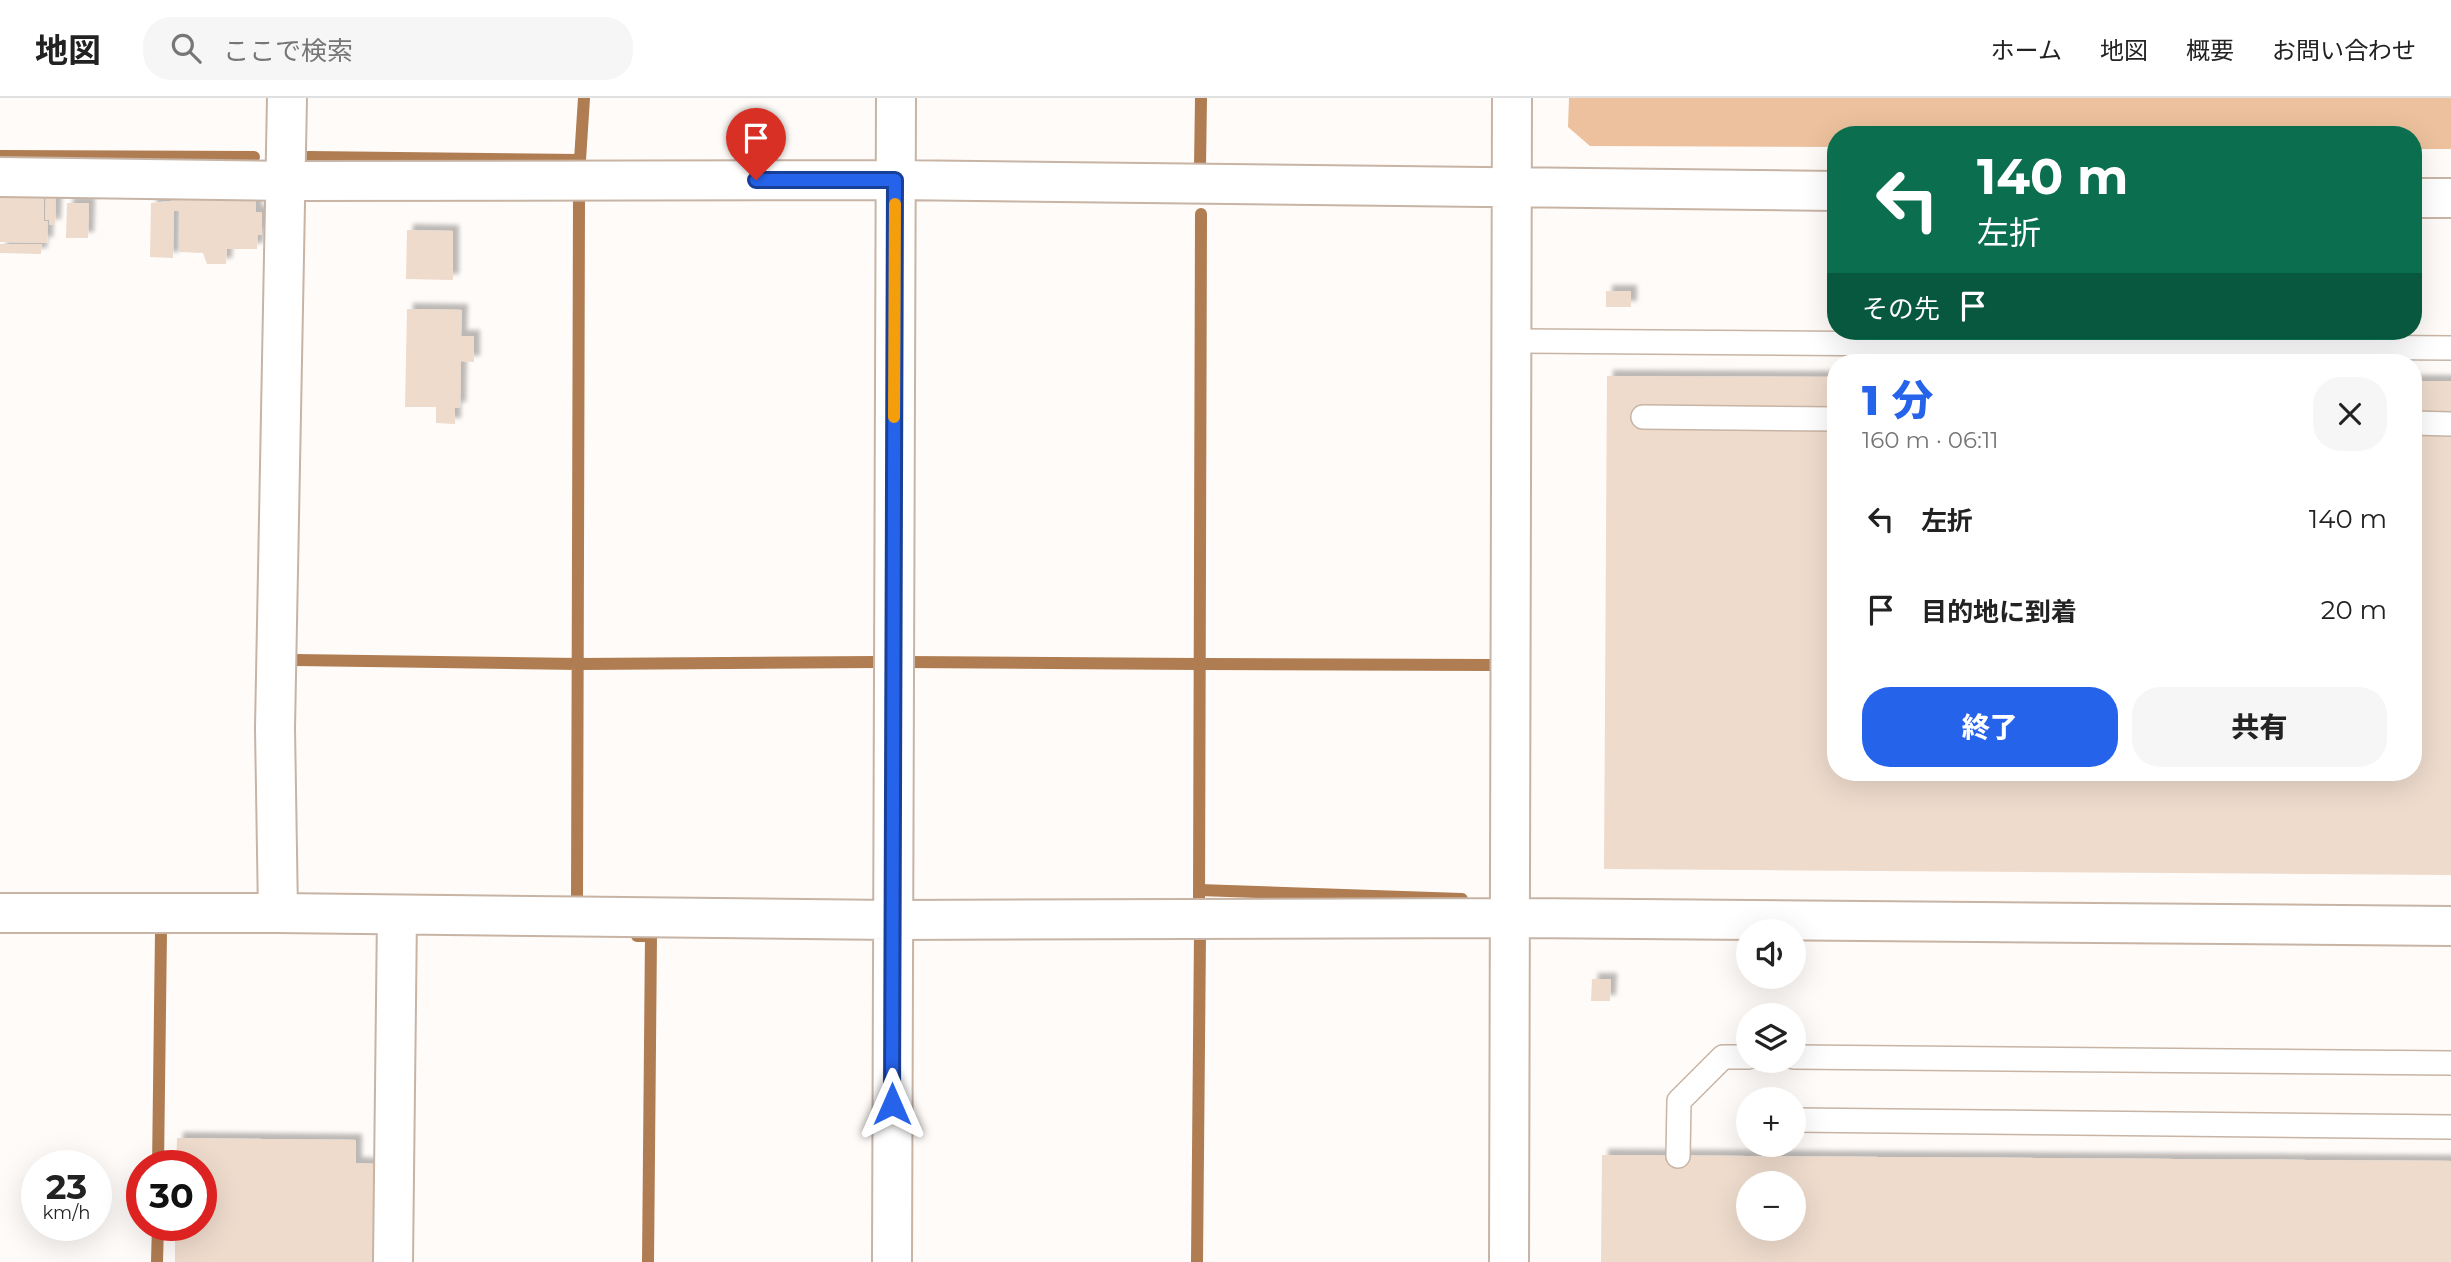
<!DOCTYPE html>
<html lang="ja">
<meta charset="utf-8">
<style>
:root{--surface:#fff;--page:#f6f6f6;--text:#222;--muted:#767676;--line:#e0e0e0;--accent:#2563eb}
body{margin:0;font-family:Montserrat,"Noto Sans JP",sans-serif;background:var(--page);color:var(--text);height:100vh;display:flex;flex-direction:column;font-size:26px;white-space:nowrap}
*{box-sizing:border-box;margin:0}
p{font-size:23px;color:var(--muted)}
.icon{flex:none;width:38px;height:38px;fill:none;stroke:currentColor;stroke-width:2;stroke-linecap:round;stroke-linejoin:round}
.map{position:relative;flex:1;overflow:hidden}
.drawer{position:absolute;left:1827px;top:256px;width:595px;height:427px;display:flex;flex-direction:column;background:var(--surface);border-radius:28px;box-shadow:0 7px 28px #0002}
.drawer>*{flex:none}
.hud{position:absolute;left:1827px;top:28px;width:595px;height:214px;border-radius:28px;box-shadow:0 7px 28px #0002;background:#0b6e4f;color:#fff;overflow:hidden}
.buttons{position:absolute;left:1736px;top:821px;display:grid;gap:14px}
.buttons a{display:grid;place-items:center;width:70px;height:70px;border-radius:50%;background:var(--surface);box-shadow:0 7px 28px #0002;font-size:35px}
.speed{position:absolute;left:21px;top:1052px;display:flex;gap:14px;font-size:35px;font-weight:700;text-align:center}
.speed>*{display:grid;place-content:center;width:91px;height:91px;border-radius:50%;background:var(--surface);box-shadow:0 7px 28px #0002;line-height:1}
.speed small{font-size:18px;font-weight:400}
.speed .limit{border:10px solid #d22;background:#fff;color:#111}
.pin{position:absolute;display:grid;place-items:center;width:60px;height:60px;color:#fff;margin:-72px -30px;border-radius:50% 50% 50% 0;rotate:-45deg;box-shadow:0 0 7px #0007}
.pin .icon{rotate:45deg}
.me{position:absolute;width:77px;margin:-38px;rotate:0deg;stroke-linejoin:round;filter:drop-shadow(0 0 5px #0008)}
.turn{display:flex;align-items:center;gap:24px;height:147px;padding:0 35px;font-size:32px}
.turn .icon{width:91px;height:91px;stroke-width:2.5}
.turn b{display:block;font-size:49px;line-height:60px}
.then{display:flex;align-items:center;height:66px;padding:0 35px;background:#0003;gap:14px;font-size:26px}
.round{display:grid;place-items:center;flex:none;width:74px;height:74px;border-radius:28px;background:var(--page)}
.headline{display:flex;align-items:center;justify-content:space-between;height:119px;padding:0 35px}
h1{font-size:42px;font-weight:800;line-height:52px;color:var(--accent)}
.button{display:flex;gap:14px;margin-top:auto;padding:14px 35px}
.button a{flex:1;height:80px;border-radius:28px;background:var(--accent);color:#fff;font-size:28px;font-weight:800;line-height:80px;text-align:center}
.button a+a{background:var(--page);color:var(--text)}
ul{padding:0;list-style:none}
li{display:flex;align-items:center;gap:21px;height:91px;padding:0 35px}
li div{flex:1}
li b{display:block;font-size:26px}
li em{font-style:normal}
header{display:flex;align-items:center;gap:42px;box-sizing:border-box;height:98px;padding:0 35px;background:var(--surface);border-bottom:2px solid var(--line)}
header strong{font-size:33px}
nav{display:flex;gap:38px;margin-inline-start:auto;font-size:24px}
.search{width:490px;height:63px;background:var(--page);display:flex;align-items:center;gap:18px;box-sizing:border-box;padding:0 24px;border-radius:28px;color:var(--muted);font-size:26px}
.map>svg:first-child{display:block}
.green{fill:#edc19d}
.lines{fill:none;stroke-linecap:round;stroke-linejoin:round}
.stream{stroke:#b07c51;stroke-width:12}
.building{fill:#eedbcc;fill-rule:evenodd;filter:url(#shadow)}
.lane-casing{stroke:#c7b4a5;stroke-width:26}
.street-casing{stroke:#c7b4a5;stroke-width:42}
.lane{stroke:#fff;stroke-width:23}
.street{stroke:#fff;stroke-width:38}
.route-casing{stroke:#184099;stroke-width:18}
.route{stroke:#2563eb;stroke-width:12}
.slow{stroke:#f59e0b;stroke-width:12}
</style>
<header>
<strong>地図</strong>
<div class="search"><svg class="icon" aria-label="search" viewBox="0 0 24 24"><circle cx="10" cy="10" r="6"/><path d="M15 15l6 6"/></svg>ここで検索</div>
<nav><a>ホーム</a><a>地図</a><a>概要</a><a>お問い合わせ</a></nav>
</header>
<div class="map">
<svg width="2451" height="1164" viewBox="0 0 2451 1164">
<defs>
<filter id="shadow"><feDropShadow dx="6" dy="-6" stdDeviation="2" flood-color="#0004"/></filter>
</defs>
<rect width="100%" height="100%" fill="#fffbf8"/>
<path class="green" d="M 1569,0 L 2451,0 L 2451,51 L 2413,51 L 2413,37 L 1836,37 L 1836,49 L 1590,48 L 1568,29 Z"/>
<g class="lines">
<path class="stream" d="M 0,58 L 254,59
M 308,59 L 580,62 L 584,0
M 1200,69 L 1201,0
M 295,562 L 579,566 L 876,564
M 907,564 L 1198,566
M 1206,566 L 1495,567
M 1199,792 L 1462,801
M 577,803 L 579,101
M 1199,807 L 1201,116
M 637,838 L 651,838 L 648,1164
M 158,1068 L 161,834
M 157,1164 L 158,1127
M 1197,1164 L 1200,836"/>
</g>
<path class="building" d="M 0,98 L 44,99 L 44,123 L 48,123 L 47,145 L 0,144 Z
M 46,99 L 56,99 L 55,127 L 49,127 L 49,122 L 45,122 Z
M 180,99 L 256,102 L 256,114 L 262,114 L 262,137 L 258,137 L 257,151 L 227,151 L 226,166 L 207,166 L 203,155 L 179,154 L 179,113 L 174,113 L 173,160 L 150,159 L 151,105 L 180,102 Z
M 67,105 L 89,105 L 88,140 L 66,140 Z
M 407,132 L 453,133 L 453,182 L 406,181 Z
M 0,146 L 42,146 L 41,156 L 0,155 Z
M 1606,193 L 1631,193 L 1631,209 L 1606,209 Z
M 407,211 L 462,212 L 461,238 L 474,238 L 474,264 L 461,263 L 460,310 L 455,310 L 455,326 L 436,325 L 436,309 L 405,309 Z
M 1607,278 L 1836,279 L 1836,674 L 2413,674 L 2413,283 L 2451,283 L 2451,777 L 1604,771 Z
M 1592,881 L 1611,881 L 1610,903 L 1591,903 Z
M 177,1040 L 356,1042 L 356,1065 L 375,1066 L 374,1164 L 175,1164 L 175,1127 L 201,1127 L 201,1068 L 176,1068 Z
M 1602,1057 L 2451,1063 L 2451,1164 L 1601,1164 ZM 1748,1085 L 1794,1085 L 1794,1130 L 1748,1130 Z"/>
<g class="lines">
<g class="lane-casing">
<path id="lane" d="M 1510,243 L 2451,250
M 1643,319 L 1836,321
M 2413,325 L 2451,326
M 1794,959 L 2451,965
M 1794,1022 L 2451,1029
M 1678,1058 L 1679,1003 L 1723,959 L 1748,959"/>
</g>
<g class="street-casing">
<path id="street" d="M 0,79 L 286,83 L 895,82 L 1836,93
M 2413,100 L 2451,100
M 0,815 L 278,815 L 891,822 L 1512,820 L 2451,828
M 278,815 L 275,630 L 287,0
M 393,1164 L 397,817
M 892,1164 L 896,0
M 1509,1164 L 1512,0"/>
</g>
<use href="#lane" class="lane"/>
<use href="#street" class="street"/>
</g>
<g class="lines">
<g class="route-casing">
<path id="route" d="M 756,82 L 895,82 L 892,1006"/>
</g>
<use href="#route" class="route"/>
<path class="slow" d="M 894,319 L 895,106"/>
</g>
</svg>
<div class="buttons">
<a><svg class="icon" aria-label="sound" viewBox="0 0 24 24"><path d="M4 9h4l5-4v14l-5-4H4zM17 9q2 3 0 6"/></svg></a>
<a><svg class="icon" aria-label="layers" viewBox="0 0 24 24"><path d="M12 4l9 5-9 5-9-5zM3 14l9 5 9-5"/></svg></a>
<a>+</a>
<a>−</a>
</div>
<div class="speed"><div>23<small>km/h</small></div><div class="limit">30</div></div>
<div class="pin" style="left:756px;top:82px;background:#d93025"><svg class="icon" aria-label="arrive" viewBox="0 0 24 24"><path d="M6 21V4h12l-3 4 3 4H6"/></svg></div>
<svg class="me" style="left:892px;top:1006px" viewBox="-20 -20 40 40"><path d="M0-17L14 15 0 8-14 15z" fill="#2563eb" stroke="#fff" stroke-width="4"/></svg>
<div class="hud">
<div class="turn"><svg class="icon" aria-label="left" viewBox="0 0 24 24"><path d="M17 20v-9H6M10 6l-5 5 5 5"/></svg><div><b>140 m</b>左折</div></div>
<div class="then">その先<svg class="icon" aria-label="arrive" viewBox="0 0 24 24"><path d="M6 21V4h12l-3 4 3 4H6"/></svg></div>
</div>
<section class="drawer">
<div class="headline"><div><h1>1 分</h1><p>160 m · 06:11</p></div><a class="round"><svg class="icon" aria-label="close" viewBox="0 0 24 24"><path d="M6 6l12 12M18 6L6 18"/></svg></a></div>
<ul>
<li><svg class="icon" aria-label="left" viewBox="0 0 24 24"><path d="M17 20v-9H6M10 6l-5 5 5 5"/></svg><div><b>左折</b></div><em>140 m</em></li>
<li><svg class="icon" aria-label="arrive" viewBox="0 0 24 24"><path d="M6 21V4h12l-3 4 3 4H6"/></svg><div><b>目的地に到着</b></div><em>20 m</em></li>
</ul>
<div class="button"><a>終了</a><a>共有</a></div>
</section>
</div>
